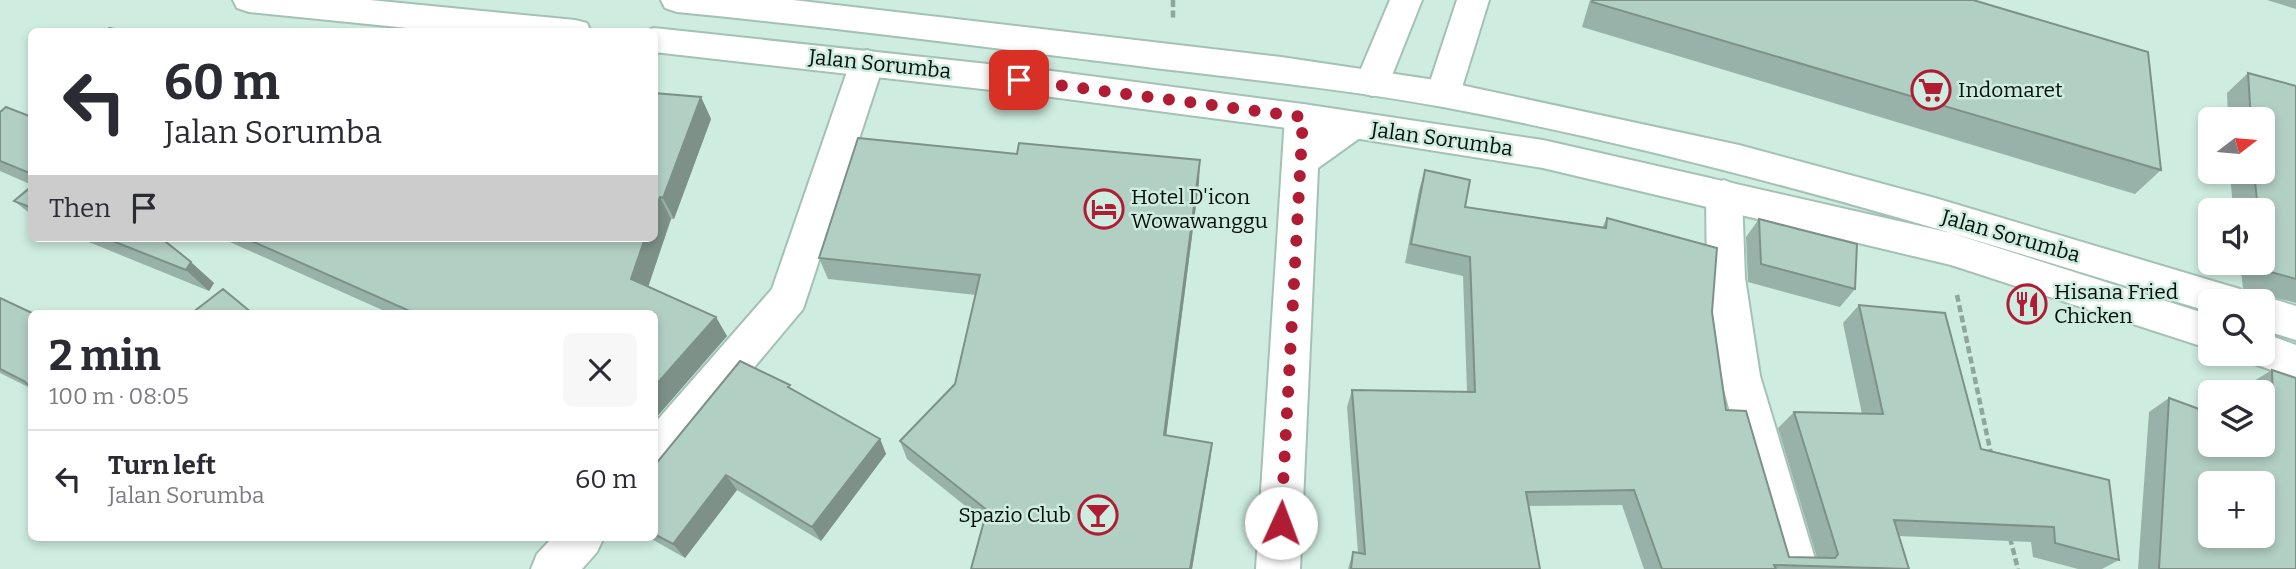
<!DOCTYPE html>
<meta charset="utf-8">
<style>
:root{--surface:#fff;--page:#f7f7f7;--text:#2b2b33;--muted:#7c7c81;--line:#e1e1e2}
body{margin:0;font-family:Bitter,serif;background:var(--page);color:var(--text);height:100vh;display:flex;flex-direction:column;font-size:26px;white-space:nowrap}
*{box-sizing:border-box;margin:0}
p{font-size:23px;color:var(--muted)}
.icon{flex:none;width:38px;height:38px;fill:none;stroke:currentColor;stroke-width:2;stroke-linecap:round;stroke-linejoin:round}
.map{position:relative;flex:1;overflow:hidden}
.details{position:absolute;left:28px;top:310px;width:630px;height:231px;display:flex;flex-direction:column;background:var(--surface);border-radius:10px;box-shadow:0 4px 10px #0003}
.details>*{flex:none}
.guide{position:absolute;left:28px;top:28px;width:630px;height:214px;border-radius:10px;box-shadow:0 4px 10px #0003;background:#fff;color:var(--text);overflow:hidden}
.needle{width:46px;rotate:74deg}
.tools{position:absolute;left:2198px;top:107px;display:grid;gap:14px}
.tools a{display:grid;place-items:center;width:77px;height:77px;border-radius:10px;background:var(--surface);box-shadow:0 4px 10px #0003;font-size:35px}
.pin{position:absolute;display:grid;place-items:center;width:60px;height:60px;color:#fff;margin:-30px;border-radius:14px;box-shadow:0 4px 10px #0006}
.me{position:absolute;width:77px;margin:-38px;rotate:2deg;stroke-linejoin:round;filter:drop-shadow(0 0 5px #0008)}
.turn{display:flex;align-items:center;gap:24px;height:147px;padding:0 21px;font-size:32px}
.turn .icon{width:91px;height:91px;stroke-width:2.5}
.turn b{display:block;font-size:49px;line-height:60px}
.then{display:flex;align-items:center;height:66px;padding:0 21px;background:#0003;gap:14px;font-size:26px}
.round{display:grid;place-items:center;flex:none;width:74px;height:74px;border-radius:10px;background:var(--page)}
.headline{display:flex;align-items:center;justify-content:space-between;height:119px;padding:0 21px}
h1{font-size:42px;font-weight:700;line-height:52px}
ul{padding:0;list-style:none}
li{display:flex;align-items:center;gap:21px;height:98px;padding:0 21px;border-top:2px solid var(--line)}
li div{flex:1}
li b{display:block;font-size:26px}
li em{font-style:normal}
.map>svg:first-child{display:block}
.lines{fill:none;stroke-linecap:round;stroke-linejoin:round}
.street-casing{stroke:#a4c1b5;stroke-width:4}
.secondary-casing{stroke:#a4c1b5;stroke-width:4}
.path{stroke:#8ea69c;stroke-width:4.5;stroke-dasharray:7 3.5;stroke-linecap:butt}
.street{fill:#fff;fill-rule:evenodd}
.secondary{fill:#fff;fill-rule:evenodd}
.wall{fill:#99b2a9}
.shaded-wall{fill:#7d9189}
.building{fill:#b2cfc4;stroke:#7d9189;stroke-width:2;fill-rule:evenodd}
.route{stroke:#b01c34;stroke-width:12;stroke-dasharray:0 21.6}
.labels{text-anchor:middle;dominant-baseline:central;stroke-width:5;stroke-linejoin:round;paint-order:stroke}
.street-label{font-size:21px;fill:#050f0b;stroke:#ceece0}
.poi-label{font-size:21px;fill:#050f0b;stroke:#ceece0;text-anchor:start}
</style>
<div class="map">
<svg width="2296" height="569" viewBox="0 0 2296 569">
<rect width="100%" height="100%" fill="#ceece0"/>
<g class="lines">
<g class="street-casing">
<path id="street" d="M 1390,0 L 1422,0 L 1389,83 L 1384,92 L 1372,96 L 1360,92 L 1355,83 Z
M 1457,0 L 1489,0 L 1460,94 L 1455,103 L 1443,107 L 1431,103 L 1426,94 Z
M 867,50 L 879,54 L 884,63 L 803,309 L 669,469 L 654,474 L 654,424 L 772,289 L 850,63 L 855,54 Z
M 1303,104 L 1315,107 L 1321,117 L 1320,129 C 1336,118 1345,109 1364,115 L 1370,125 L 1364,135 L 1318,168 L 1300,569 L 1256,569 L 1285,117 L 1291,107 Z
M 1724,180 L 1737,185 L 1742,195 L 1745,278 L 1760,376 L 1818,569 L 1774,569 L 1720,376 L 1707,278 L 1706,195 L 1711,185 Z
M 553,537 L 604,537 L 597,552 L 582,569 L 531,569 L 537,554 Z"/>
</g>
<g class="secondary-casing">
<path id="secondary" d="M 233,0 L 370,0 L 575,20 L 587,23 L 591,32 L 447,32 L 249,12 L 237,8 Z
M 661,0 L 793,0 L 1281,57 L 1442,81 L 1739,145 L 1935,198 L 2226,285 L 2240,289 L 2245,301 L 2210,301 L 2210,312 C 1957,233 1703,156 1443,107 C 1334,87 1224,77 1115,63 C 969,45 823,26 677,12 L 665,8 Z
M 654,28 L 1044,70 L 1303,104 L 1543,140 L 1951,233 L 2210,315 L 2210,349 L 1951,265 L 1543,168 L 1303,130 L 1044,96 L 654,52 L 654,32 L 642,32 Z
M 2263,296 L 2296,306 L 2296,340 L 2263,330 L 2263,301 L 2250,301 Z
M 2263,333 L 2296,345 L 2296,379 L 2249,362 L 2245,354 L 2263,354 Z"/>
</g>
<path class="path" d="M 1173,0 L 1173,18
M 1957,295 L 1991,454
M 2010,538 L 2018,569"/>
<use href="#street" class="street"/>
<use href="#secondary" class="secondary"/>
</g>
<path class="wall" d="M 1590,0 L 1973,0 L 2161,170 L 2135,194 L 1582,27 Z
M 2267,0 L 2296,0 L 2296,9 Z
M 2248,73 L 2296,86 L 2296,303 L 2243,289 L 2240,262 L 2263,262 L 2263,210 L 2233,210 L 2230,172 L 2263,172 L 2263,119 L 2228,119 L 2227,93 Z
M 654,93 L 701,97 L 711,119 L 674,219 L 671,219 L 648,287 L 727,336 L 654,420 L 654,313 L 389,313 L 221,238 L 654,238 Z
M 0,112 L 29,116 L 32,114 L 32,185 L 0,171 Z
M 1425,170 L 1465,207 L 1602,228 L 1607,218 L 1712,312 L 1726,410 L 1789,557 L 1817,558 L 1778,428 L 1794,412 L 1862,414 L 1843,323 L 1859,305 L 1981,449 L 2119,560 L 2102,569 L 2078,569 L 2033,557 L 2031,542 L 1899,536 L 1893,569 L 1644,569 L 1622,505 L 1529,506 L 1540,569 L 1348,569 L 1353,552 L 1358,553 L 1347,407 L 1352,390 L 1467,392 L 1463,276 L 1405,263 L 1419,190 Z
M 1199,182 L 1166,435 L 1212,443 L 1210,461 L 1192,569 L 971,569 L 984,521 L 907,459 L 900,441 L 955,384 L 976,295 L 828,279 L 819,258 Z
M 32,186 L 32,215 L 14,201 Z
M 1759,219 L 1855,289 L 1840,307 L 1748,282 L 1746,237 Z
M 79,238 L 161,238 L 214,283 L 209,291 Z
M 0,298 L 32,389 L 0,373 Z
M 2272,370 L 2296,569 L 2138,569 L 2149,412 L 2169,398 L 2263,444 L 2263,392 L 2250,392 L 2249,384 Z
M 792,389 L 880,439 L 886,454 L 821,541 L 737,490 L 685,558 L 648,537 L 654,537 L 654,466 Z"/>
<path class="shaded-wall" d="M 701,97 L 711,119 L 674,219 L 663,198 Z
M 1200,160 L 1199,182 L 1164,453 L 1164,435 Z
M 660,197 L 671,219 L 644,299 L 631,279 L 645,238 L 654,238 L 654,212 Z
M 191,262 L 214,283 L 209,291 L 186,270 Z
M 716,317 L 727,336 L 654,420 L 654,387 Z
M 880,439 L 886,454 L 821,541 L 812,527 Z
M 1212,443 L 1210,461 L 1192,569 L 1190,569 Z
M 726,475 L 737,490 L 685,558 L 673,544 Z"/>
<path class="building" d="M 1593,0 L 1973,0 L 2148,52 L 2161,170 L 1592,2 Z
M 109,28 L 132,32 L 106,32 Z
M 2248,73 L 2296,86 L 2296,279 L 2267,271 L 2263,240 L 2263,210 L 2258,210 L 2254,172 L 2263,172 L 2263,119 L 2251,119 Z
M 654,93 L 701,97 L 663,198 L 660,197 L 654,212 Z
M 6,107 L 29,116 L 32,114 L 32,174 L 0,161 L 0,112 Z
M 858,138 L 1017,154 L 1019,143 L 1200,160 L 1164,435 L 1212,443 L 1190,569 L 971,569 L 987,510 L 900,441 L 955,384 L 980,275 L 819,258 Z
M 1425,170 L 1470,180 L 1465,207 L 1606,228 L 1607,218 L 1717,248 L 1712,312 L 1726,410 L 1746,411 L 1789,557 L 1835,558 L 1838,554 L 1794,412 L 1883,414 L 1859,305 L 1945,313 L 1981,449 L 2109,480 L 2119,560 L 2055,543 L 2054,527 L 1894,520 L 1909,569 L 1774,565 L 1776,569 L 1662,569 L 1634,490 L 1526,492 L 1540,569 L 1351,569 L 1353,552 L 1365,554 L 1352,390 L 1475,392 L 1470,257 L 1411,244 Z
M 32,186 L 32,208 L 14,201 Z
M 1759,219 L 1857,244 L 1855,289 L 1761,264 Z
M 105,238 L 161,238 L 191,262 L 186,270 Z
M 245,238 L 645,238 L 631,279 L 716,317 L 654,387 L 654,313 L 414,313 Z
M 223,289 L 252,313 L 192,313 Z
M 0,298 L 32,313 L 32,388 L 24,381 L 0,369 Z
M 740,361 L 790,385 L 788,387 L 880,439 L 812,527 L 726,475 L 673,544 L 654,534 L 654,466 Z
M 2272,370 L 2296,378 L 2296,569 L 2159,569 L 2169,398 L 2210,413 L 2210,444 L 2263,444 L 2263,432 L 2274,435 ZM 2210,483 L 2263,483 L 2263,536 L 2210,536 Z"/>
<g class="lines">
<path class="route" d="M 1019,80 L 1303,117 L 1281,523"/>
</g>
<defs>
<g id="supermarket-ring" transform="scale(2.0125)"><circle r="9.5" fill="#ceece0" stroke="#b01c34" stroke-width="1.5"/><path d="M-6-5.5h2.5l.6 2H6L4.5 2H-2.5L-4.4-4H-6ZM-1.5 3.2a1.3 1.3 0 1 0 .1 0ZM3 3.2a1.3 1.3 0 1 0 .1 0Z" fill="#b01c34"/></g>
<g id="hotel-ring" transform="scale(2.0125)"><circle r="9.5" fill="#ceece0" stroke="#b01c34" stroke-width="1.5"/><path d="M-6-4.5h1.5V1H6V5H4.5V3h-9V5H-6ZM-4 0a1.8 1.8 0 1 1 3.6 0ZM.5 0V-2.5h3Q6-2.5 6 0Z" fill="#b01c34"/></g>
<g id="restaurant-ring" transform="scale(2.0125)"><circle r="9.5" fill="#ceece0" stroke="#b01c34" stroke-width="1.5"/><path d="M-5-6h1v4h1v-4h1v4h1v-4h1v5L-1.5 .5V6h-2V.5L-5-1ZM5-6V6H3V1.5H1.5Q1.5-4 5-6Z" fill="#b01c34"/></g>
<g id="bar-ring" transform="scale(2.0125)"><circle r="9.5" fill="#ceece0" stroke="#b01c34" stroke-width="1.5"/><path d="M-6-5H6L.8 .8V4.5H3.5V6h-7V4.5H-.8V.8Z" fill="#b01c34"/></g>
</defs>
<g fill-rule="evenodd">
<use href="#supermarket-ring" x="1931" y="90"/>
<use href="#hotel-ring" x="1104" y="209"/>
<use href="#restaurant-ring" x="2027" y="304"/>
<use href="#bar-ring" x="1098" y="515"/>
</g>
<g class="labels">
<g class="street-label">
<text transform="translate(880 64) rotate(6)">Jalan Sorumba</text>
<text transform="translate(1442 139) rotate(8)">Jalan Sorumba</text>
<text transform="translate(2011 236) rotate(16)">Jalan Sorumba</text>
</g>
<g class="poi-label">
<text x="1958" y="90">Indomaret</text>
<text x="1131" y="197">Hotel D'icon<tspan x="1131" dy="24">Wowawanggu</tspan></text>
<text x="2054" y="292">Hisana Fried<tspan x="2054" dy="24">Chicken</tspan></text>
<text x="1071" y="515" text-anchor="end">Spazio Club</text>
</g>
</g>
</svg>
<div class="tools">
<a><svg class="needle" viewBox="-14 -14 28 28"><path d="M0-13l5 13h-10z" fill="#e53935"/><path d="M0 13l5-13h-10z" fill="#7c7c81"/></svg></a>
<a><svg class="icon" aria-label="sound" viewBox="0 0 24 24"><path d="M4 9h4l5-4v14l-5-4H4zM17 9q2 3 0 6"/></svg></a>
<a><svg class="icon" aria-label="search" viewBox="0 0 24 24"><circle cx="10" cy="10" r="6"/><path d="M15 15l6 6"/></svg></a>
<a><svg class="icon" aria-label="layers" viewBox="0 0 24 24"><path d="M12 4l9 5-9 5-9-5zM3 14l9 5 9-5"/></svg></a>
<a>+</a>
</div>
<div class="pin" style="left:1019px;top:80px;background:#d93025"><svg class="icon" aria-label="arrive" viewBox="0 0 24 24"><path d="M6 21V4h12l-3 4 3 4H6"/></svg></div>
<svg class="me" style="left:1281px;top:523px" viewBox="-20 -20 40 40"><circle r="19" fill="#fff"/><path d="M0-13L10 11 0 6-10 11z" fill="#b01c34"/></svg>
<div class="guide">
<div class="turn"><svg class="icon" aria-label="left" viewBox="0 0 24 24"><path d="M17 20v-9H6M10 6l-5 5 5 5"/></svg><div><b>60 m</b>Jalan Sorumba</div></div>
<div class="then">Then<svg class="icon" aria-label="arrive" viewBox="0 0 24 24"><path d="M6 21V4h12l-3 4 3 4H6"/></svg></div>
</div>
<section class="details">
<div class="headline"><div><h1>2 min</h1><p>100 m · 08:05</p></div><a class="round"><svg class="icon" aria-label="close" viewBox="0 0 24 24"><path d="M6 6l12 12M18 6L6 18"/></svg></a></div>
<ul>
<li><svg class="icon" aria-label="left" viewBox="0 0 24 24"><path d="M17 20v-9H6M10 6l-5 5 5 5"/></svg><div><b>Turn left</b><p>Jalan Sorumba</p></div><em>60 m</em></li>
</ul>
</section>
</div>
